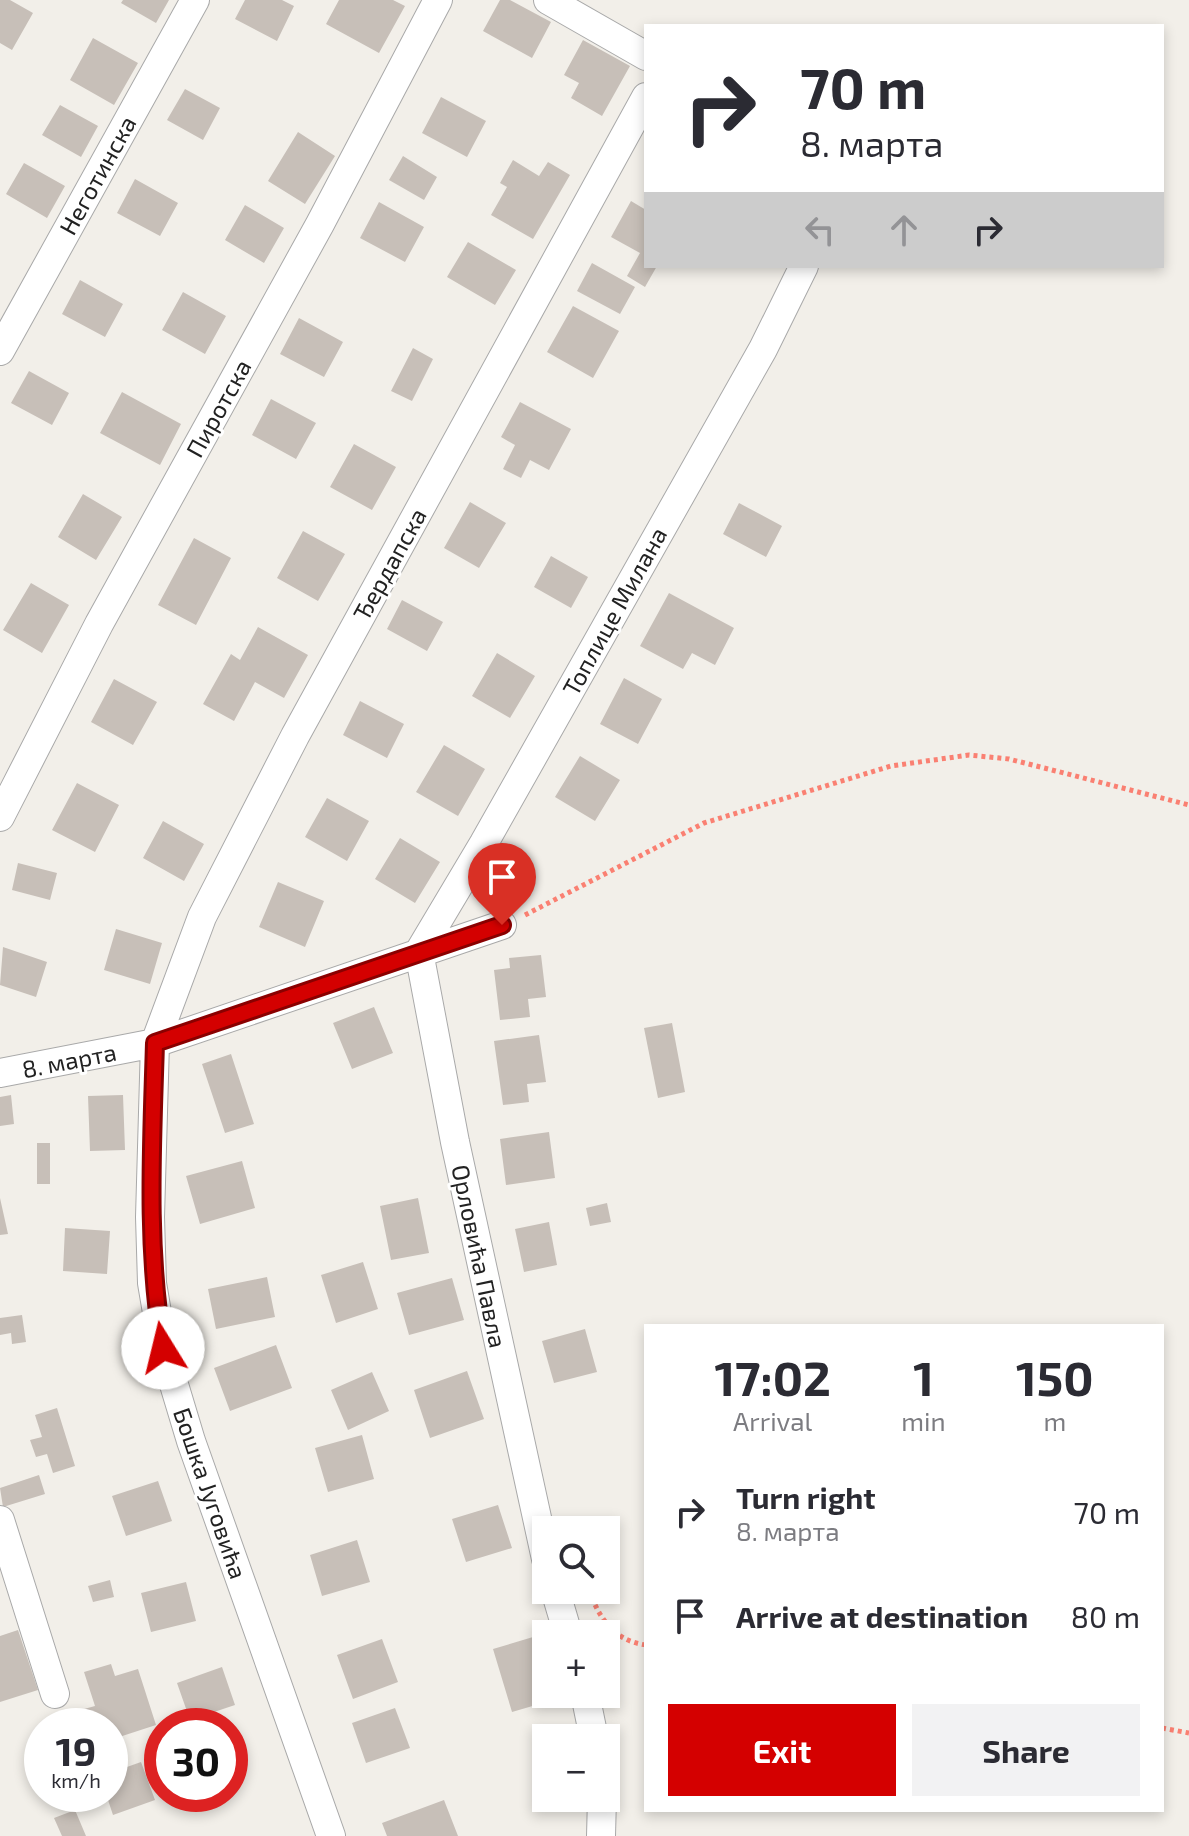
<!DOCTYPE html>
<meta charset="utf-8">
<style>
:root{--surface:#fff;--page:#f2f2f3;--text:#2b2b33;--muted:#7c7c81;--accent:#d40000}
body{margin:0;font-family:"Exo 2",sans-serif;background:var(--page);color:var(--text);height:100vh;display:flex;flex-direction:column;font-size:30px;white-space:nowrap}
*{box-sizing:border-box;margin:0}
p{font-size:26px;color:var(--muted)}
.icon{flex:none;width:44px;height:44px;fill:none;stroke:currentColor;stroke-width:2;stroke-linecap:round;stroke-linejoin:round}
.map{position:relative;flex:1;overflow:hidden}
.drawer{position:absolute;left:644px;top:1324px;width:520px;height:488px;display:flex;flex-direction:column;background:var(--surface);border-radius:0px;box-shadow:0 4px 12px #0003}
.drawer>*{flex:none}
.hud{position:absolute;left:644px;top:24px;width:520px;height:244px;border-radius:0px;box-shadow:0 4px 12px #0003;background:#fff;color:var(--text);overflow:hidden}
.fabs{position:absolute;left:532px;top:1516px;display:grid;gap:16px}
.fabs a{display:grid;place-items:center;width:88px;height:88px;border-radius:0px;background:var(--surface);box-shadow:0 4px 12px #0003;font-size:40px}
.speed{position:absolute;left:24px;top:1708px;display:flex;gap:16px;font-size:40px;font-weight:700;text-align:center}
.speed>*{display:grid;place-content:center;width:104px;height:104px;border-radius:50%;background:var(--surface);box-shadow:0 4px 12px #0003;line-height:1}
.speed small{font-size:20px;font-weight:400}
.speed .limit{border:12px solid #d22;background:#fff;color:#111}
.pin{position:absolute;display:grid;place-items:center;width:68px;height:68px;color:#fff;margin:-82px -34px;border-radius:50% 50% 50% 0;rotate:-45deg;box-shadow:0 0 8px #0007}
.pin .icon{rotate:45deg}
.me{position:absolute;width:88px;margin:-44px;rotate:351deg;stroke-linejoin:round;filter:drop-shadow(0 0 6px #0008)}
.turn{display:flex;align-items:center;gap:28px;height:168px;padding:0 24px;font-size:36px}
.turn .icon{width:104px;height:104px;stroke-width:2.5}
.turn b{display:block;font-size:56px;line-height:68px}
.lanes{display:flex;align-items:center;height:76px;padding:0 24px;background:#0003;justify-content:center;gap:40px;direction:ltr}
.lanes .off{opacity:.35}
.eta{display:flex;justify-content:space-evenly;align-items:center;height:136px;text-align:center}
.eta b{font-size:48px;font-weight:700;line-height:56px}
.cta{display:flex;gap:16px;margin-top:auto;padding:16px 24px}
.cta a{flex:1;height:92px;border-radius:0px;background:var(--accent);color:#fff;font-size:32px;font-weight:700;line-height:92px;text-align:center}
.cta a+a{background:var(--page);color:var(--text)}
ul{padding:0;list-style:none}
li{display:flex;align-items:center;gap:24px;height:104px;padding:0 24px}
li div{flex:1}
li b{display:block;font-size:30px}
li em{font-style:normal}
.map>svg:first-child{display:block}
.building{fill:#c7bfb8}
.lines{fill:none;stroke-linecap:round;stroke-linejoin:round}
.minor-casing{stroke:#a9a9a9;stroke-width:30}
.path{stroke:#fa8072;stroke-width:5;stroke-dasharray:4 4;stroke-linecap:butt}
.minor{stroke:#fff;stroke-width:28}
.route-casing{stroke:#8a0000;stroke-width:20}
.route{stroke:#d40000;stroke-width:14}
.labels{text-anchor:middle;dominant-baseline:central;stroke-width:6;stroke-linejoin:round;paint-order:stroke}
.street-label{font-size:24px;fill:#222;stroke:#fff}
</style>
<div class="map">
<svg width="1189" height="1836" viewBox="0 0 1189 1836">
<rect width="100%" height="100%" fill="#f2efe9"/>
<path class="building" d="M 0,0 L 10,0 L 33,13 L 12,50 L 0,43 Z
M 123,0 L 169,0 L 156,23 L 121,3 Z
M 245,0 L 282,0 L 294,6 L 277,41 L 235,19 Z
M 339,0 L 393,0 L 405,6 L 379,53 L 326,24 Z
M 500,0 L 510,0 L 551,22 L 532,58 L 483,31 Z
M 93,38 L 138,63 L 114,105 L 70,80 Z
M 583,40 L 630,66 L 602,116 L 571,98 L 579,83 L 564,75 Z
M 185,89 L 220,108 L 203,140 L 167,120 Z
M 441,97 L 486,121 L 467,157 L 422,133 Z
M 60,105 L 98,126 L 81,157 L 42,135 Z
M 298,132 L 335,156 L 305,204 L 268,181 Z
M 403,156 L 437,177 L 424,200 L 389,180 Z
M 513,160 L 539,176 L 548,162 L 570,175 L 533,239 L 491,215 L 507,187 L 500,183 Z
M 24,163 L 65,186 L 47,218 L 6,194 Z
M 135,179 L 178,203 L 160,236 L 117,213 Z
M 631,201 L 646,210 L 646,266 L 657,266 L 645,287 L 627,276 L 640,253 L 611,237 Z
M 379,202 L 424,227 L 405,262 L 360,238 Z
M 245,205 L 284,228 L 264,263 L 225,240 Z
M 468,242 L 516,270 L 495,305 L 447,277 Z
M 592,263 L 635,287 L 620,314 L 577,291 Z
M 80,280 L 123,304 L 105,337 L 62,314 Z
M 183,292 L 226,316 L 205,354 L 162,330 Z
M 573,306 L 619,331 L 593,378 L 547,352 Z
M 299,318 L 343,342 L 324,377 L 280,354 Z
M 413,348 L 433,359 L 412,401 L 391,391 Z
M 29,371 L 69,393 L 52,425 L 11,403 Z
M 122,392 L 181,424 L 160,465 L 100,433 Z
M 271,399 L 316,423 L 296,459 L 252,435 Z
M 520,402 L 571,429 L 549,470 L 530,460 L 521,478 L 503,469 L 515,445 L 501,437 Z
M 354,444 L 396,467 L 372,510 L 330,487 Z
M 83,494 L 122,517 L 96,560 L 58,537 Z
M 470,502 L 506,523 L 479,568 L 444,548 Z
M 739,503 L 782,526 L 766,557 L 723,534 Z
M 303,531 L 345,554 L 318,601 L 277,578 Z
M 194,538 L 231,558 L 196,625 L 158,605 Z
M 551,556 L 588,577 L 571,608 L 534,587 Z
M 31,583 L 69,605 L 42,653 L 3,630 Z
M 669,593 L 734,628 L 715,665 L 692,653 L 683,669 L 640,646 Z
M 402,600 L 443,622 L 427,651 L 387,629 Z
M 258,627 L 308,655 L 284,698 L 255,682 L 234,721 L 203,704 L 231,654 L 240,660 Z
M 497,653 L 535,676 L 510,718 L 472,696 Z
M 624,678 L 662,699 L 638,744 L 600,724 Z
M 114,679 L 157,702 L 133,745 L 91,722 Z
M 360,701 L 404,724 L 387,758 L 343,735 Z
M 444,745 L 485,769 L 458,816 L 416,792 Z
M 580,756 L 620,780 L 595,821 L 555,797 Z
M 77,783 L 119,805 L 95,852 L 52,830 Z
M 327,798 L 369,821 L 347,861 L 305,837 Z
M 163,821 L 204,844 L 184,881 L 143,858 Z
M 400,838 L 440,862 L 415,903 L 375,879 Z
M 18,863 L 57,873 L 50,900 L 12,890 Z
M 278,882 L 324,901 L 305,947 L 259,927 Z
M 116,929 L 162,943 L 150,984 L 104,970 Z
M 3,947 L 47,962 L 36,997 L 0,985 Z
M 541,955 L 546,997 L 528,999 L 530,1017 L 500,1020 L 494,970 L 510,968 L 509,958 Z
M 374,1007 L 393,1053 L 352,1069 L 333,1023 Z
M 672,1023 L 685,1092 L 658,1098 L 644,1028 Z
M 539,1035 L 546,1082 L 527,1084 L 529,1102 L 503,1105 L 494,1041 Z
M 231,1054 L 254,1124 L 225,1133 L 202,1064 Z
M 11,1095 L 14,1124 L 0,1126 L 0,1097 Z
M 123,1095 L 125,1150 L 90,1151 L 88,1096 Z
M 549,1132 L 555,1178 L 506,1185 L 500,1139 Z
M 37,1143 L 50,1143 L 50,1184 L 37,1184 Z
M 242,1161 L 255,1208 L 200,1224 L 186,1176 Z
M 0,1198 L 8,1234 L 0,1235 Z
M 418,1198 L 429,1253 L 391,1260 L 380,1206 Z
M 607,1203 L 611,1222 L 590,1226 L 586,1208 Z
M 549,1222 L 557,1265 L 524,1272 L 515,1229 Z
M 65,1228 L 110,1231 L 107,1274 L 63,1271 Z
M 363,1262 L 378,1309 L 336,1323 L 321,1275 Z
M 267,1277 L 275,1317 L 216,1329 L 208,1289 Z
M 452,1278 L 464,1320 L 409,1335 L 397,1293 Z
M 22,1315 L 26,1342 L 12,1344 L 11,1333 L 0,1335 L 0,1318 Z
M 585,1329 L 597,1372 L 554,1383 L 542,1341 Z
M 276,1345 L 292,1388 L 230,1411 L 214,1368 Z
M 467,1371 L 484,1419 L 430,1438 L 414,1390 Z
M 372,1372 L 389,1411 L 348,1430 L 331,1390 Z
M 57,1408 L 75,1466 L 53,1473 L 47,1454 L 36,1457 L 30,1440 L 42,1437 L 35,1415 Z
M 362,1435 L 374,1479 L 328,1492 L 315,1448 Z
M 39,1475 L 45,1494 L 3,1507 L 0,1488 Z
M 158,1481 L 172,1521 L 126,1536 L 112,1496 Z
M 498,1505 L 512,1548 L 466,1562 L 452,1519 Z
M 357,1540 L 370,1582 L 322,1596 L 310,1555 Z
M 110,1580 L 114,1597 L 93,1602 L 88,1586 Z
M 186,1582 L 196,1621 L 151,1632 L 141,1593 Z
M 18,1630 L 38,1690 L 0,1702 L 0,1636 Z
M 533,1637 L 546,1679 L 546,1694 L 551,1694 L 553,1700 L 512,1712 L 493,1649 Z
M 382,1639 L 398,1682 L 353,1699 L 337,1655 Z
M 111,1664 L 115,1676 L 138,1669 L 156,1725 L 110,1740 L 110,1726 L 81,1726 L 77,1711 L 95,1706 L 84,1672 Z
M 222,1667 L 235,1705 L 190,1720 L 177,1683 Z
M 395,1708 L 410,1748 L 366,1763 L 352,1723 Z
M 141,1762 L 155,1800 L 113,1815 L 106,1794 L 110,1794 L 110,1773 Z
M 444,1800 L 458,1836 L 387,1836 L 382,1823 Z
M 75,1810 L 86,1836 L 62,1836 L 54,1818 Z"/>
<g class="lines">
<g class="minor-casing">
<path id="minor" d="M 548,0 L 646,56
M 0,351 L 195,0
M 0,817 L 99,624 L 320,224 L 438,0
M 0,1073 L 155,1043 L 502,925
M 0,1520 L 55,1694
M 546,1559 L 455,1142 L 419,952 L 484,843 L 763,349 L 804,266
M 555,1590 L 568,1634
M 585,1694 L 594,1738
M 331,1836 L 191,1441 L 163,1348 L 152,1283 L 150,1217 L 155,1043 L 202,917 L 295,736 L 646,97
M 601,1836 L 602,1798"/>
</g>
<path class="path" d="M 525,915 L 704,823 L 891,766 L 969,755 L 1009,759 L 1189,805
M 589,1590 C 599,1618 614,1641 646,1645
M 1162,1728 L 1189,1733"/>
<use href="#minor" class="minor"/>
</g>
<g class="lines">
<g class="route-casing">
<path id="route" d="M 163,1348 C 146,1246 152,1146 155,1043 L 502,925"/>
</g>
<use href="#route" class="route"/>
</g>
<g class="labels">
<g class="street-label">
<text transform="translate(97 175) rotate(-61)">Неготинска</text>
<text transform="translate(218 408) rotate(-61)">Пиротска</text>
<text transform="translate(389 564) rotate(-61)">Ђердапска</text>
<text transform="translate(614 611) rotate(-61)">Топлице Милана</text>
<text transform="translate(69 1060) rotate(-11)">8. марта</text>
<text transform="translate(480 1256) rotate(78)">Орловића Павла</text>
<text transform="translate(211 1493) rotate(71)">Бошка Југовића</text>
</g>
</g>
</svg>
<div class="fabs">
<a><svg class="icon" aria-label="search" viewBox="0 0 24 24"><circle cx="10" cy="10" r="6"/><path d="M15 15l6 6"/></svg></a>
<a>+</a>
<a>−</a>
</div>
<div class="speed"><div>19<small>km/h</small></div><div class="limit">30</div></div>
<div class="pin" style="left:502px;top:925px;background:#d93025"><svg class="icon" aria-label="arrive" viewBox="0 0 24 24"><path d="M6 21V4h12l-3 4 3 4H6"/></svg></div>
<svg class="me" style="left:163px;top:1348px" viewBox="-20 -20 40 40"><circle r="19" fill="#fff"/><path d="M0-13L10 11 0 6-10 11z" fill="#d40000"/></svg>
<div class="hud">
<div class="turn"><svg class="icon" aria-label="right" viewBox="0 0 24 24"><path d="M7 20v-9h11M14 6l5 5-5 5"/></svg><div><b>70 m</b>8. марта</div></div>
<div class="lanes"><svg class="icon off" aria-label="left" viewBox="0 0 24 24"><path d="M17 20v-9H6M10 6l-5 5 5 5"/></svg><svg class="icon off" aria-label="ahead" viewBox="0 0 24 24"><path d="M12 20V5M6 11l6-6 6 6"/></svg><svg class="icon" aria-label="right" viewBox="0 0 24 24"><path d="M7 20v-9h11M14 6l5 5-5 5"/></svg></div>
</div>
<section class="drawer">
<div class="eta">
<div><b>17:02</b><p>Arrival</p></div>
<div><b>1</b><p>min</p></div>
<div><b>150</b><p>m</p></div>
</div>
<ul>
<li><svg class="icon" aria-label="right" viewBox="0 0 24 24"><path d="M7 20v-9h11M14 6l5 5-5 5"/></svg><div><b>Turn right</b><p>8. марта</p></div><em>70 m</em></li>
<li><svg class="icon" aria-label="arrive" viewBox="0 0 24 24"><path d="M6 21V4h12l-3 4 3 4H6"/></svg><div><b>Arrive at destination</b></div><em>80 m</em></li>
</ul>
<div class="cta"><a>Exit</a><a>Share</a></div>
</section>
</div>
